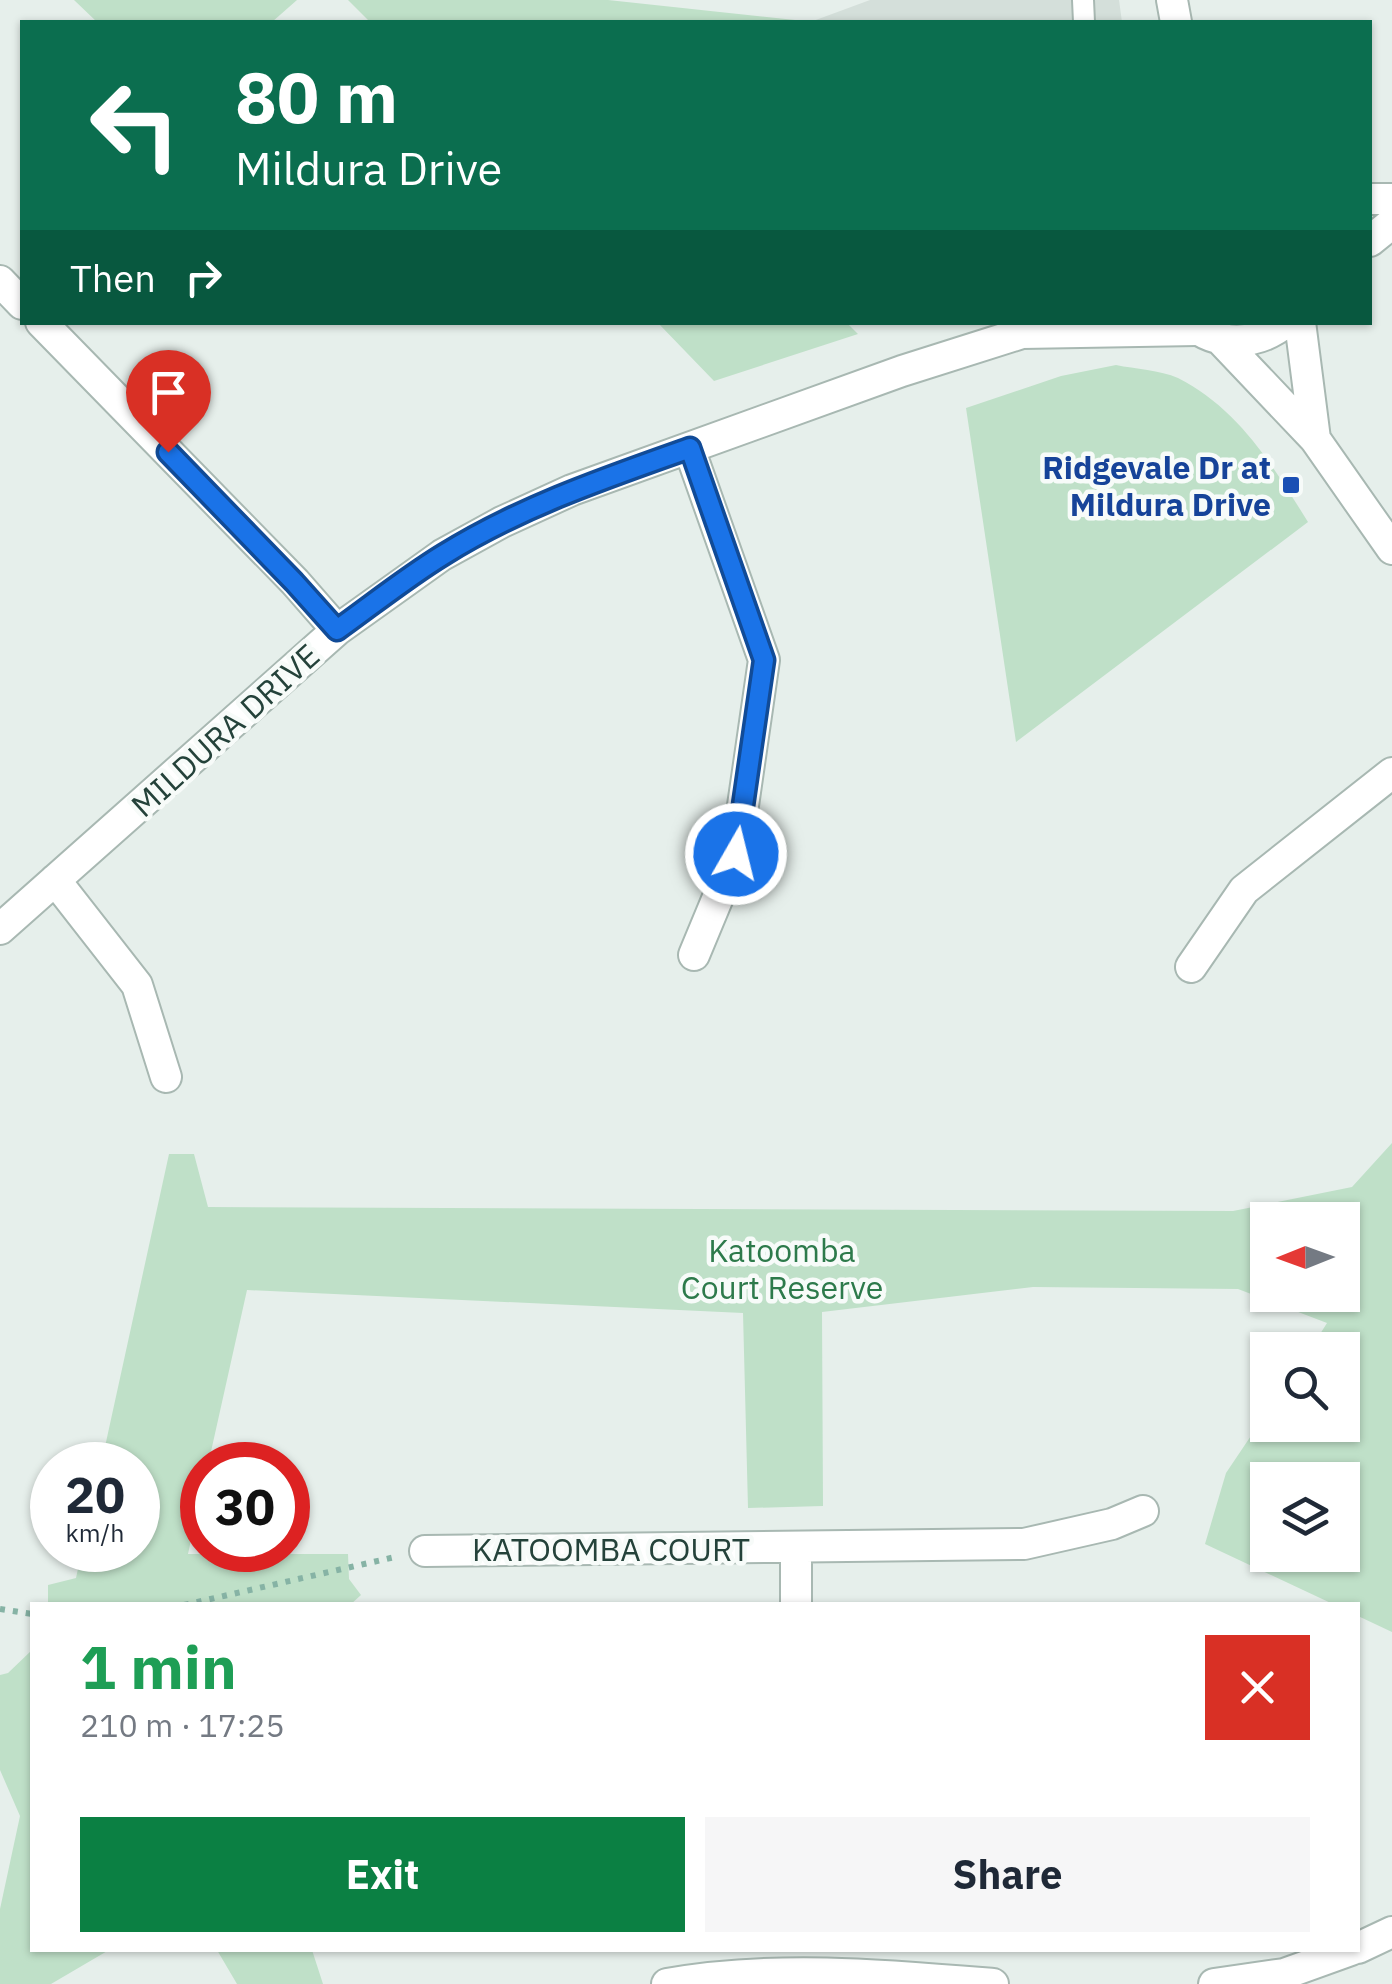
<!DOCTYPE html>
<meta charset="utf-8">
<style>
:root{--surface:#fff;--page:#f6f6f7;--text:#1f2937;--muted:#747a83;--accent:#0b8043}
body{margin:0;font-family:"IBM Plex Sans",sans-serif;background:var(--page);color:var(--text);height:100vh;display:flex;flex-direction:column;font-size:38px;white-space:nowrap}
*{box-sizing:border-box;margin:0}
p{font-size:32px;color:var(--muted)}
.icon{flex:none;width:55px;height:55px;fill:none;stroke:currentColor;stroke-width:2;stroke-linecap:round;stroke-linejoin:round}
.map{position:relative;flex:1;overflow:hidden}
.drawer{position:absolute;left:30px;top:1602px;width:1330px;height:350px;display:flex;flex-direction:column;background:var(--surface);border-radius:0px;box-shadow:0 2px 8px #0004}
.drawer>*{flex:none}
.guide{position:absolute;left:20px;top:20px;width:1352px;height:305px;border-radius:0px;box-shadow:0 2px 8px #0004;background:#0b6e4f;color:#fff;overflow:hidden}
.needle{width:65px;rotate:269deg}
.tools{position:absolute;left:1250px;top:1202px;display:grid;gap:20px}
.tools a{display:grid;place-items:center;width:110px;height:110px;border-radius:0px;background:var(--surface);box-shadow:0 2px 8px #0004;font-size:50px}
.speed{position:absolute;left:30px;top:1442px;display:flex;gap:20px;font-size:50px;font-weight:700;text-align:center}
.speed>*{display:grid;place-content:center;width:130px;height:130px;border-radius:50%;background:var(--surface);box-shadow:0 2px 8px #0004;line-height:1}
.speed small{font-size:25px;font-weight:400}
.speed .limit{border:15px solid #d22;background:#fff;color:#111}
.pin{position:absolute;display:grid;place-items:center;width:85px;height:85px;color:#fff;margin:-102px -42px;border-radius:50% 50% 50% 0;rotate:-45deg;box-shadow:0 0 10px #0007}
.pin .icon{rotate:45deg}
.me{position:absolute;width:110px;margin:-55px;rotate:8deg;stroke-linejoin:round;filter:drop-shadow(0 0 8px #0008)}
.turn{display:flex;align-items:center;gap:35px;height:210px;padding:0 50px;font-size:45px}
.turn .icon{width:130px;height:130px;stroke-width:2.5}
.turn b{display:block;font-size:70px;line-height:85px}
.then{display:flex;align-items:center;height:95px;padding:0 50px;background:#0003;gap:20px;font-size:38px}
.round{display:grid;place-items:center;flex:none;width:105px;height:105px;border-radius:0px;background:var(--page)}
.summary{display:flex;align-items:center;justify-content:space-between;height:170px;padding:0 50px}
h1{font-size:60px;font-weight:700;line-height:75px;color:#1e9e55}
.action{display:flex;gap:20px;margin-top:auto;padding:20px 50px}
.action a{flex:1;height:115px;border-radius:0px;background:var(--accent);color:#fff;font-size:40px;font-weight:700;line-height:115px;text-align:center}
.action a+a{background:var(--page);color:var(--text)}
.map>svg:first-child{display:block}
.built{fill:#d4dfda}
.green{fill:#bfe0c8;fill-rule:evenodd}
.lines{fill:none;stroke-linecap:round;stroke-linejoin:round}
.service-casing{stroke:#a8b8b2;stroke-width:24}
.minor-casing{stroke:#a8b8b2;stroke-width:34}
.tertiary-casing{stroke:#a8b8b2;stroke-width:34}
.path{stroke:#86b3a5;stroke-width:6;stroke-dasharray:5 8;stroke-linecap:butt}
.service{stroke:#fff;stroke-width:20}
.minor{stroke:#fff;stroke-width:30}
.tertiary{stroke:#fff;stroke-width:30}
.route-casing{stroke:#114b97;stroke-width:25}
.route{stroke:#1a73e8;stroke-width:18}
.transit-dot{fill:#1a4fb4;stroke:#f7fbf9;stroke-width:4}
.labels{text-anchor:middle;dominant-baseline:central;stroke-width:9;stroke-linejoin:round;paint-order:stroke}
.transit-label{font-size:32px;font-weight:bold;fill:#164399;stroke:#f7fbf9;text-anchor:end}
.street-label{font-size:32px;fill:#24423a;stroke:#f7fbf9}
.park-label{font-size:32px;fill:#2d7a4b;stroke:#f7fbf9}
</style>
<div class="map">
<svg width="1392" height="1984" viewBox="0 0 1392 1984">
<rect width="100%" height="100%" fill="#e6efeb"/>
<path class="built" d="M 870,0 L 1119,0 L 1122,22 L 813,21 Z"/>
<path class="green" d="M 74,0 L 297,0 L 272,22 L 97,22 Z
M 348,0 L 608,0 L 814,22 L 370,22 Z
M 658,323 L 847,323 L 858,334 L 714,381 Z
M 1116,365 C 1135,369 1160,370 1178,378 C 1239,409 1273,466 1308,522 L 1016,742 L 966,408 L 1061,376 Z
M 1392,1143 L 1392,1632 L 1358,1616 L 1358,1605 L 1335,1605 L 1205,1544 L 1226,1473 L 1267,1412 L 1268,1425 L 1342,1425 L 1342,1350 L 1310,1350 L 1327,1323 L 1238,1289 L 1033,1287 L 822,1312 L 823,1506 L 748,1508 L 743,1313 L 247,1290 L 208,1465 L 202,1465 L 202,1489 L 188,1554 L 348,1554 L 349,1579 L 361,1595 L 350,1605 L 48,1605 L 48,1585 L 76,1578 L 82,1550 L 138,1550 L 138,1465 L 101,1465 L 169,1154 L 194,1154 L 208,1207 L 1233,1211 L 1352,1187 ZM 1342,1220 L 1342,1295 L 1268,1295 L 1268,1220 ZM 1342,1480 L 1342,1555 L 1268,1555 L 1268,1480 Z
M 32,1650 L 32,1950 L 109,1950 L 51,1984 L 0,1984 L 0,1909 L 20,1816 L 0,1770 L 0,1675 L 8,1673 Z
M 217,1950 L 312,1950 L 323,1984 L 237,1984 Z"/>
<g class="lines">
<g class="service-casing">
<path id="service" d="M 1083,0 L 1084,22"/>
</g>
<g class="minor-casing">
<path id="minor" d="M 1172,0 L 1176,22
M 0,281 L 22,304
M 41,322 L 295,582 L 337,630
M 689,448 L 764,660 L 736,854 L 694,955
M 55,880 L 137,985 L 166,1077
M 0,929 L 337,630 L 442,555 L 502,522 L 572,490 L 902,371 L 1022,333 L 1197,330
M 1191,967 L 1244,890 L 1392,773
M 425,1551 L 1024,1544 L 1112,1524 L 1143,1511
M 796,1605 L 796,1548
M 1358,1948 L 1392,1932
M 667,1984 C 773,1965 886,1975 993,1984
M 1214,1984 L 1284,1974 L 1351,1950"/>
</g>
<g class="tertiary-casing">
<path id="tertiary" d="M 1370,199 L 1392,199
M 1370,241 L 1392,223
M 1188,322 C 1217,347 1257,346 1286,322
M 1300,322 L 1315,439
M 1220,339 L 1315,439 L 1392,549"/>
</g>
<path class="path" d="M 184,1605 L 395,1557
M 0,1609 L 32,1614"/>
<use href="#service" class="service"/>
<use href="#minor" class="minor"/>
<use href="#tertiary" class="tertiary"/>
</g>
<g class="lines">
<g class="route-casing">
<path id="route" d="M 168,452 L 294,582 L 337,630 C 372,605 407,577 443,555 C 520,507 605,478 690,448 L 764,660 L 736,854"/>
</g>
<use href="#route" class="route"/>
</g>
<rect class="transit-dot" x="1281" y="475" width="20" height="20" rx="5"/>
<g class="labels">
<g class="transit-label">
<text x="1271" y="467">Ridgevale Dr at<tspan x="1271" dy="37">Mildura Drive</tspan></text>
</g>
<g class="street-label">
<text transform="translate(225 730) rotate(-42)">MILDURA DRIVE</text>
<text x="611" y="1549">KATOOMBA COURT</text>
</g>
<g class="park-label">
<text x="782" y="1250">Katoomba<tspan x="782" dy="37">Court Reserve</tspan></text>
</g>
</g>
</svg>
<div class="tools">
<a><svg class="needle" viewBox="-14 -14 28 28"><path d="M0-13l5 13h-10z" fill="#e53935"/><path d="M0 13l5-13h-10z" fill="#747a83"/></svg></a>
<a><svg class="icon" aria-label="search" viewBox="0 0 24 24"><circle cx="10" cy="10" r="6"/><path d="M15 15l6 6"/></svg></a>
<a><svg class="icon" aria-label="layers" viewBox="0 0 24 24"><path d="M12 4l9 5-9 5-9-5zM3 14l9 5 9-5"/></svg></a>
</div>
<div class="speed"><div>20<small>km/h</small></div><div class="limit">30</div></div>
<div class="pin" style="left:168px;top:452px;background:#d93025"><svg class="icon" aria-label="arrive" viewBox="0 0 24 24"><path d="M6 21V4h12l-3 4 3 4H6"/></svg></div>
<svg class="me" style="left:736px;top:854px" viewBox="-20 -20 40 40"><circle r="17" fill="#1a73e8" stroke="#fff" stroke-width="3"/><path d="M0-11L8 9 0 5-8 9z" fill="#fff"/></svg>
<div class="guide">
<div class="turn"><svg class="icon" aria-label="left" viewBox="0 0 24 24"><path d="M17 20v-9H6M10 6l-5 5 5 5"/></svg><div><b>80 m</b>Mildura Drive</div></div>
<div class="then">Then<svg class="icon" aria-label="right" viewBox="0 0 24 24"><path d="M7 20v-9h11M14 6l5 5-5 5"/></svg></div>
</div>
<section class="drawer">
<div class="summary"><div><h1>1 min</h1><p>210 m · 17:25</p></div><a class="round" style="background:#d93025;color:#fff"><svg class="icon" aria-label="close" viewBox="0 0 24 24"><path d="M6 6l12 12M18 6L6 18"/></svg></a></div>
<div class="action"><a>Exit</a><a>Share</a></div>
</section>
</div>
